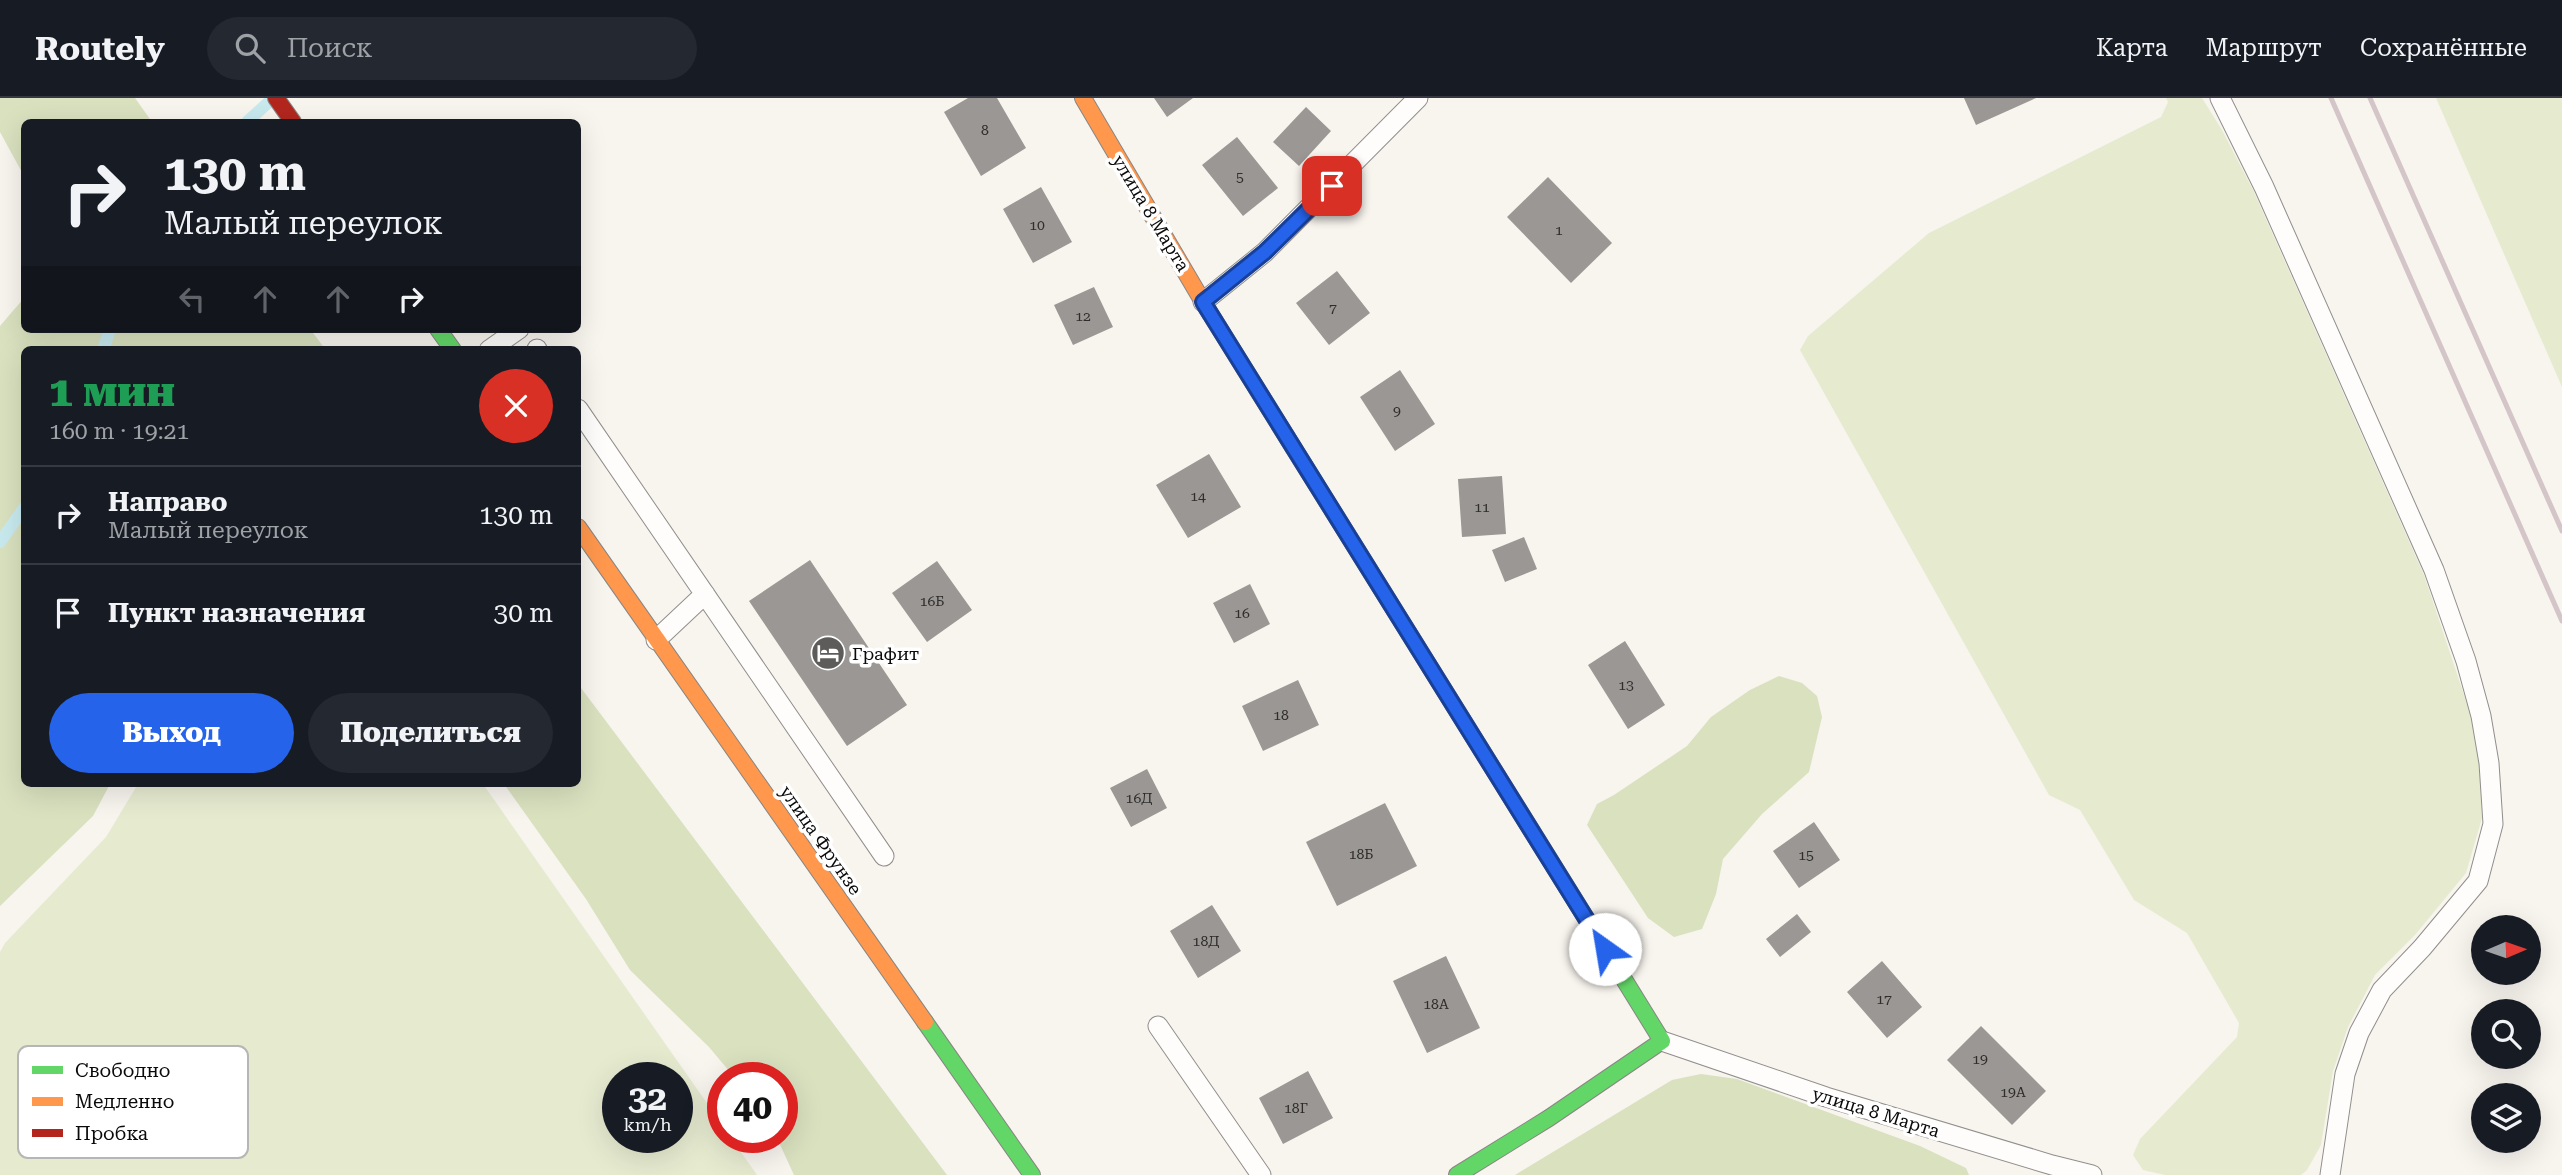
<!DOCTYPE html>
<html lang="ru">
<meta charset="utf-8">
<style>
:root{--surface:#171b24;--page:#242831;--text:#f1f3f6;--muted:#9ea1a6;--line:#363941;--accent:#2563eb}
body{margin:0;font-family:"Roboto Serif",serif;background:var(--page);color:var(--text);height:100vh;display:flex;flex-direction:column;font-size:26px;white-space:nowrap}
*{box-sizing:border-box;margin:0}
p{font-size:23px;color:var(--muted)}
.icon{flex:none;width:38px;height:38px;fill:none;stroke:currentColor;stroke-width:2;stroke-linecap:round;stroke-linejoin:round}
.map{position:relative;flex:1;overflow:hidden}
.details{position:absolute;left:21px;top:248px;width:560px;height:441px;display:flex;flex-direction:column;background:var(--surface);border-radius:10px;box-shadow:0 7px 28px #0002}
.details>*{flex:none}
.banner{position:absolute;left:21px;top:21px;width:560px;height:214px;border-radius:10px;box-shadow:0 7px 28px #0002;background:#171b24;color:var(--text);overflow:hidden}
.needle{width:46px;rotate:88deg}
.buttons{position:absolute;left:2471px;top:817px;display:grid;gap:14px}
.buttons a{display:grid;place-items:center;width:70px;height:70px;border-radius:50%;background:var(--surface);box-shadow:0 7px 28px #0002;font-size:35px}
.speed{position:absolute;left:602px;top:964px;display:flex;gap:14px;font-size:35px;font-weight:700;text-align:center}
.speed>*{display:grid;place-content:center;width:91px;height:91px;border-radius:50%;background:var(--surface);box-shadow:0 7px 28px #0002;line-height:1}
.speed small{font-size:18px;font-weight:400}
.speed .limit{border:10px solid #d22;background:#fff;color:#111}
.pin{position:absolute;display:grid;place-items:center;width:60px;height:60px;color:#fff;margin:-30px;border-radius:14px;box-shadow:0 4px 10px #0006}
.me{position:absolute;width:77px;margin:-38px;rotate:328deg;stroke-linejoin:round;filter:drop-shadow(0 0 5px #0008)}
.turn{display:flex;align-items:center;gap:24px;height:147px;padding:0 28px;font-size:32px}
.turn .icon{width:91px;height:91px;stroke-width:2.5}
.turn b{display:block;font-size:49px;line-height:60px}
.lanes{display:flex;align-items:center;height:66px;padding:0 28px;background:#0003;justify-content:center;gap:35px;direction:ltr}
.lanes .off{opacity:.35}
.round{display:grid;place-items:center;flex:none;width:74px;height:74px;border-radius:37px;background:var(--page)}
.headline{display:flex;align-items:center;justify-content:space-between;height:119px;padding:0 28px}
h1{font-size:42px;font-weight:800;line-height:52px;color:#1e9e55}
.action{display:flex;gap:14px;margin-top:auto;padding:14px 28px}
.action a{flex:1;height:80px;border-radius:42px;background:var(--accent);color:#fff;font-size:28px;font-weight:800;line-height:80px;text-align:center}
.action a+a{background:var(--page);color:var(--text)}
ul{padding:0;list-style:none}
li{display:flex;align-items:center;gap:21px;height:98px;padding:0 28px;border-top:2px solid var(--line)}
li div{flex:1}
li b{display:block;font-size:26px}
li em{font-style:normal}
header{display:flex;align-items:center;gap:42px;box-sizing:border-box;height:98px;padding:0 35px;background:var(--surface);border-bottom:2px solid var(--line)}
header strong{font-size:33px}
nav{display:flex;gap:38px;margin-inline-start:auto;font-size:24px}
.search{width:490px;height:63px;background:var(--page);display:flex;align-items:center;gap:18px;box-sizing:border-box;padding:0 24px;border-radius:38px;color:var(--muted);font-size:26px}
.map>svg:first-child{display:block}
.green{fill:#e6ebd0;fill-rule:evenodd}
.forest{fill:#d9e1bf}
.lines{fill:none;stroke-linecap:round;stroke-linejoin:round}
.stream{stroke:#c8eaef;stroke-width:12}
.building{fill:#9a9794}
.lane-casing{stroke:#918f8d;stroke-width:21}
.fast-casing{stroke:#888683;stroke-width:18}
.slow-casing{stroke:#888683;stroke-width:18}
.jam-casing{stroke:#888683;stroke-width:18}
.lane{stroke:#fefdfc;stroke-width:19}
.fast{stroke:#63d668;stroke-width:16}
.slow{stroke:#ff974d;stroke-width:16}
.jam{stroke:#b3261e;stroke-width:16}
.rail{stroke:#d3c5c8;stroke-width:5}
.route-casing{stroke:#184099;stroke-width:18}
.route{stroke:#2563eb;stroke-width:12}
.labels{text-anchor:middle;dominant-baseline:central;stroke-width:7;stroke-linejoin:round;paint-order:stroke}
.number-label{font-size:14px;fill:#2e2d2c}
.street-label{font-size:18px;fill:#0a0a0a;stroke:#fff}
.poi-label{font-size:18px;fill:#0a0a0a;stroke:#fff;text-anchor:start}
.key{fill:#fff;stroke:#b6b6b6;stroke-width:2}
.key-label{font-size:19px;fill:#0a0a0a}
</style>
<header>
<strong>Routely</strong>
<div class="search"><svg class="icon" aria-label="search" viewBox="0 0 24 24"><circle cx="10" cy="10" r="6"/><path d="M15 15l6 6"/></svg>Поиск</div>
<nav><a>Карта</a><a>Маршрут</a><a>Сохранённые</a></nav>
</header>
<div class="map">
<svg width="2562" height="1077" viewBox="0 0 2562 1077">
<rect width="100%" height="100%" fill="#f8f4ee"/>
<path class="green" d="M 2166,0 L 2202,0 L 2222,32 L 2254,94 L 2424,477 L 2470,615 L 2479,660 L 2482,720 L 2466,775 L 2415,837 L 2375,877 L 2348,929 L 2333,973 L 2321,1047 L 2307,1072 L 2301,1077 L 2165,1077 L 2143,1072 L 2133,1057 L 2140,1041 L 2237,939 L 2239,925 L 2187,835 L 2134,802 L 2080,712 L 2049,697 L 1800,252 L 1808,238 L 1929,135 L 2161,19 L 2168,4 Z
M 2436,0 L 2562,0 L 2562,289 Z
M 138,686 L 483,686 L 723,1028 L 723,1040 L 731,1040 L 757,1077 L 0,1077 L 0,854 L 5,845 L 106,739 ZM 618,980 L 677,980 L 677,1040 L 618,1040 Z"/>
<path class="forest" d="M 0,0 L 135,0 L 152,24 L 24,24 L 24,78 L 0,34 Z
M 24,200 L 24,231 L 310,231 L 326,252 L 24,252 L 24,686 L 110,686 L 93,718 L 0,808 L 0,228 Z
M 1779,578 L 1802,585 L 1817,598 L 1822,619 L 1809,674 L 1762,716 L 1723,761 L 1716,796 L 1702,831 L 1674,839 L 1648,820 L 1587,727 L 1597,706 L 1614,697 L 1687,648 L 1711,619 L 1750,592 Z
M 578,586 L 947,1077 L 794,1077 L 777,1040 L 782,1040 L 782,980 L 735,980 L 709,949 L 630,872 L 586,801 L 504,686 L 578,686 Z
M 1701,976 L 1737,981 L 1920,1048 L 1966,1070 L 1969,1077 L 1515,1077 L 1672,982 Z"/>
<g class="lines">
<path class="stream" d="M 247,24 L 272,1
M 103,252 L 110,231
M 0,444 L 24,410"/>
</g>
<path class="building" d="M 968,0 L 997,0 L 1026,50 L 981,78 L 944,14 Z
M 1154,0 L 1193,0 L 1167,19 Z
M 1964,0 L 2036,0 L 1976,27 Z
M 1306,9 L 1331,33 L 1299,68 L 1273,44 Z
M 1237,39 L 1278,90 L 1243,118 L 1202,67 Z
M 1548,79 L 1612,145 L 1571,185 L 1507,119 Z
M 1041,89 L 1072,144 L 1033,165 L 1003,111 Z
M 1337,173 L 1370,215 L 1329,247 L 1296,205 Z
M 1094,189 L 1113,229 L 1073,247 L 1054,207 Z
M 1400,272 L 1435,326 L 1395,353 L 1360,299 Z
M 1209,356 L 1241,409 L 1188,440 L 1156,387 Z
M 1502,378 L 1506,436 L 1462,439 L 1458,381 Z
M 1524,439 L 1537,471 L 1505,484 L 1492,452 Z
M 810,462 L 907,607 L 847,648 L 749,503 Z
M 937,463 L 972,512 L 927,544 L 892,495 Z
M 1250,486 L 1270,526 L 1234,545 L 1213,505 Z
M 1625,543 L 1665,607 L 1628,631 L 1588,567 Z
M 1298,582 L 1319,627 L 1263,653 L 1242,608 Z
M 1147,671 L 1167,710 L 1131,729 L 1110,690 Z
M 1385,705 L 1417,768 L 1337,808 L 1306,744 Z
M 1814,724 L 1840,762 L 1799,790 L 1773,753 Z
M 1212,807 L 1241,853 L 1198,880 L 1170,833 Z
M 1797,816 L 1811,834 L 1780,859 L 1766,841 Z
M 1446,858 L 1480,930 L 1427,955 L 1393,883 Z
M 1882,863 L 1922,909 L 1887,940 L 1847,894 Z
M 1981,928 L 2046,993 L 2012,1027 L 1947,962 Z
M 1308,973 L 1333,1020 L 1283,1046 L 1259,1000 Z"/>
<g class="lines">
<g class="lane-casing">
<path id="lane" d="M 2220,0 L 2264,89 L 2434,472 L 2466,563 L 2481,618 L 2489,665 L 2493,726 L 2478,783 L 2422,850 L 2382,892 L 2359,935 L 2345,976 L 2330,1077
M 1203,204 L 1265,154 L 1418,0
M 537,251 L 537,252
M 489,252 L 519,231
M 578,311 L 884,758
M 656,542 L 705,496
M 1158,928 L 1261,1077
M 1662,943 L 1826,999 L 2052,1067 L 2092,1077"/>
</g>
<g class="fast-casing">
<path id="fast" d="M 438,231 L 453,252
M 925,924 L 1032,1077
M 1457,1077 L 1549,1020 L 1662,943 L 1604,849"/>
</g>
<g class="slow-casing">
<path id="slow" d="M 1083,0 L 1203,204 L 1293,349
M 578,429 L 925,924"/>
</g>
<g class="jam-casing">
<path id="jam" d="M 276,0 L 293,24
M 1293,349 L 1604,849"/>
</g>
<use href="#lane" class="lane"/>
<use href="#fast" class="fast"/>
<use href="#slow" class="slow"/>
<use href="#jam" class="jam"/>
<path class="rail" d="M 2331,0 L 2562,523
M 2370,0 L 2562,433"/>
</g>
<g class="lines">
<g class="route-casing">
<path id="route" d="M 1332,88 L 1265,154 L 1203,204 L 1605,851"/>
</g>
<use href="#route" class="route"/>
</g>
<defs>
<g id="hotel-disc" transform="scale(1.75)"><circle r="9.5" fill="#5d5c5a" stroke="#fff"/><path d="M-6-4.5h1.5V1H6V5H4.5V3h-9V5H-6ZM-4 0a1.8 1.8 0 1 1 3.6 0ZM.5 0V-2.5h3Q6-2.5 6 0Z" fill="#fff"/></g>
</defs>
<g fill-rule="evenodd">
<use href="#hotel-disc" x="828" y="555"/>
</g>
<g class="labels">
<g class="number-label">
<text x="985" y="32">8</text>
<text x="1240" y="79">5</text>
<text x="1037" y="127">10</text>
<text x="1559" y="132">1</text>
<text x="1333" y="210">7</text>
<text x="1083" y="218">12</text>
<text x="1397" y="313">9</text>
<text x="1198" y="398">14</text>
<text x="1482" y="409">11</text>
<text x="932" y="503">16Б</text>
<text x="1242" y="515">16</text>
<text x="1626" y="587">13</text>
<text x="1281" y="617">18</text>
<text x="1139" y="700">16Д</text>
<text x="1361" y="756">18Б</text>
<text x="1806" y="757">15</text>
<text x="1206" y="843">18Д</text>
<text x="1884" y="901">17</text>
<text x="1436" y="906">18А</text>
<text x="1980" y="961">19</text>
<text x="2013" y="994">19А</text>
<text x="1296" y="1010">18Г</text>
</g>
<g class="street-label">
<text transform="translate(1151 115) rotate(59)">улица 8 Марта</text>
<text transform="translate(821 742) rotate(55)">улица Фрунзе</text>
<text transform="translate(1876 1014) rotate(17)">улица 8 Марта</text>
</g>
<g class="poi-label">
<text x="852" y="555">Графит</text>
</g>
</g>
<rect x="18" y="948" width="230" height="112" rx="10" class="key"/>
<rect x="32" y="968" width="31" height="8" fill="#63d668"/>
<rect x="32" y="999" width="31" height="9" fill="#ff974d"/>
<rect x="32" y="1031" width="31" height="8" fill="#b3261e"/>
<g class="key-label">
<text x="75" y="979">Свободно</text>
<text x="75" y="1010">Медленно</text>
<text x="75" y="1042">Пробка</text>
</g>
</svg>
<div class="buttons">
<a><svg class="needle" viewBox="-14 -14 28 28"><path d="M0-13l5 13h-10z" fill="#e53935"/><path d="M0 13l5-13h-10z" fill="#9ea1a6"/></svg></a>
<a><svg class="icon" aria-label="search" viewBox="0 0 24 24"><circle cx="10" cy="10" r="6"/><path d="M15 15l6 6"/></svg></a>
<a><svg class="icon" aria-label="layers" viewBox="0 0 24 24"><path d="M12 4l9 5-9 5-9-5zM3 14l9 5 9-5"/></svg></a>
</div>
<div class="speed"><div>32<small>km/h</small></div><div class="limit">40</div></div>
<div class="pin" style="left:1332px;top:88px;background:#d93025"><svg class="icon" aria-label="arrive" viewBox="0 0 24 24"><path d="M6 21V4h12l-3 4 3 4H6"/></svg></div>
<svg class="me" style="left:1605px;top:851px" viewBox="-20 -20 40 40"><circle r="19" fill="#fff"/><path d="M0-13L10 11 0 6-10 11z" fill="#2563eb"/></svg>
<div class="banner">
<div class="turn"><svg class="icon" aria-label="right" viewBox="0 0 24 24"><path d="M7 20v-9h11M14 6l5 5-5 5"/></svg><div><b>130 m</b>Малый переулок</div></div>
<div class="lanes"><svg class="icon off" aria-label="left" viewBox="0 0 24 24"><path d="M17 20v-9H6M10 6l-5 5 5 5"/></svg><svg class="icon off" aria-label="ahead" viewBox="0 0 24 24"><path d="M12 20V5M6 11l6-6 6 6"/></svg><svg class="icon off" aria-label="ahead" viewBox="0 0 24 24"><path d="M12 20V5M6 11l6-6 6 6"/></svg><svg class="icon" aria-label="right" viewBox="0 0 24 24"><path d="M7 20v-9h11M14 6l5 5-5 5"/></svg></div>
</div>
<section class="details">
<div class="headline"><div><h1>1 мин</h1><p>160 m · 19:21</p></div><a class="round" style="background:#d93025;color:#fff"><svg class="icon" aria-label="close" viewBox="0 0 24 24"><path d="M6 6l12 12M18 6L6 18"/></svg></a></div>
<ul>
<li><svg class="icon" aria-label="right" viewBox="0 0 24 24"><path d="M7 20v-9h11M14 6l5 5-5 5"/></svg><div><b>Направо</b><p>Малый переулок</p></div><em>130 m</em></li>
<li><svg class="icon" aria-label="arrive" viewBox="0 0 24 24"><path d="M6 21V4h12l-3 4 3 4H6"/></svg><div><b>Пункт назначения</b></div><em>30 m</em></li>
</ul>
<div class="action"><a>Выход</a><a>Поделиться</a></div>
</section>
</div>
